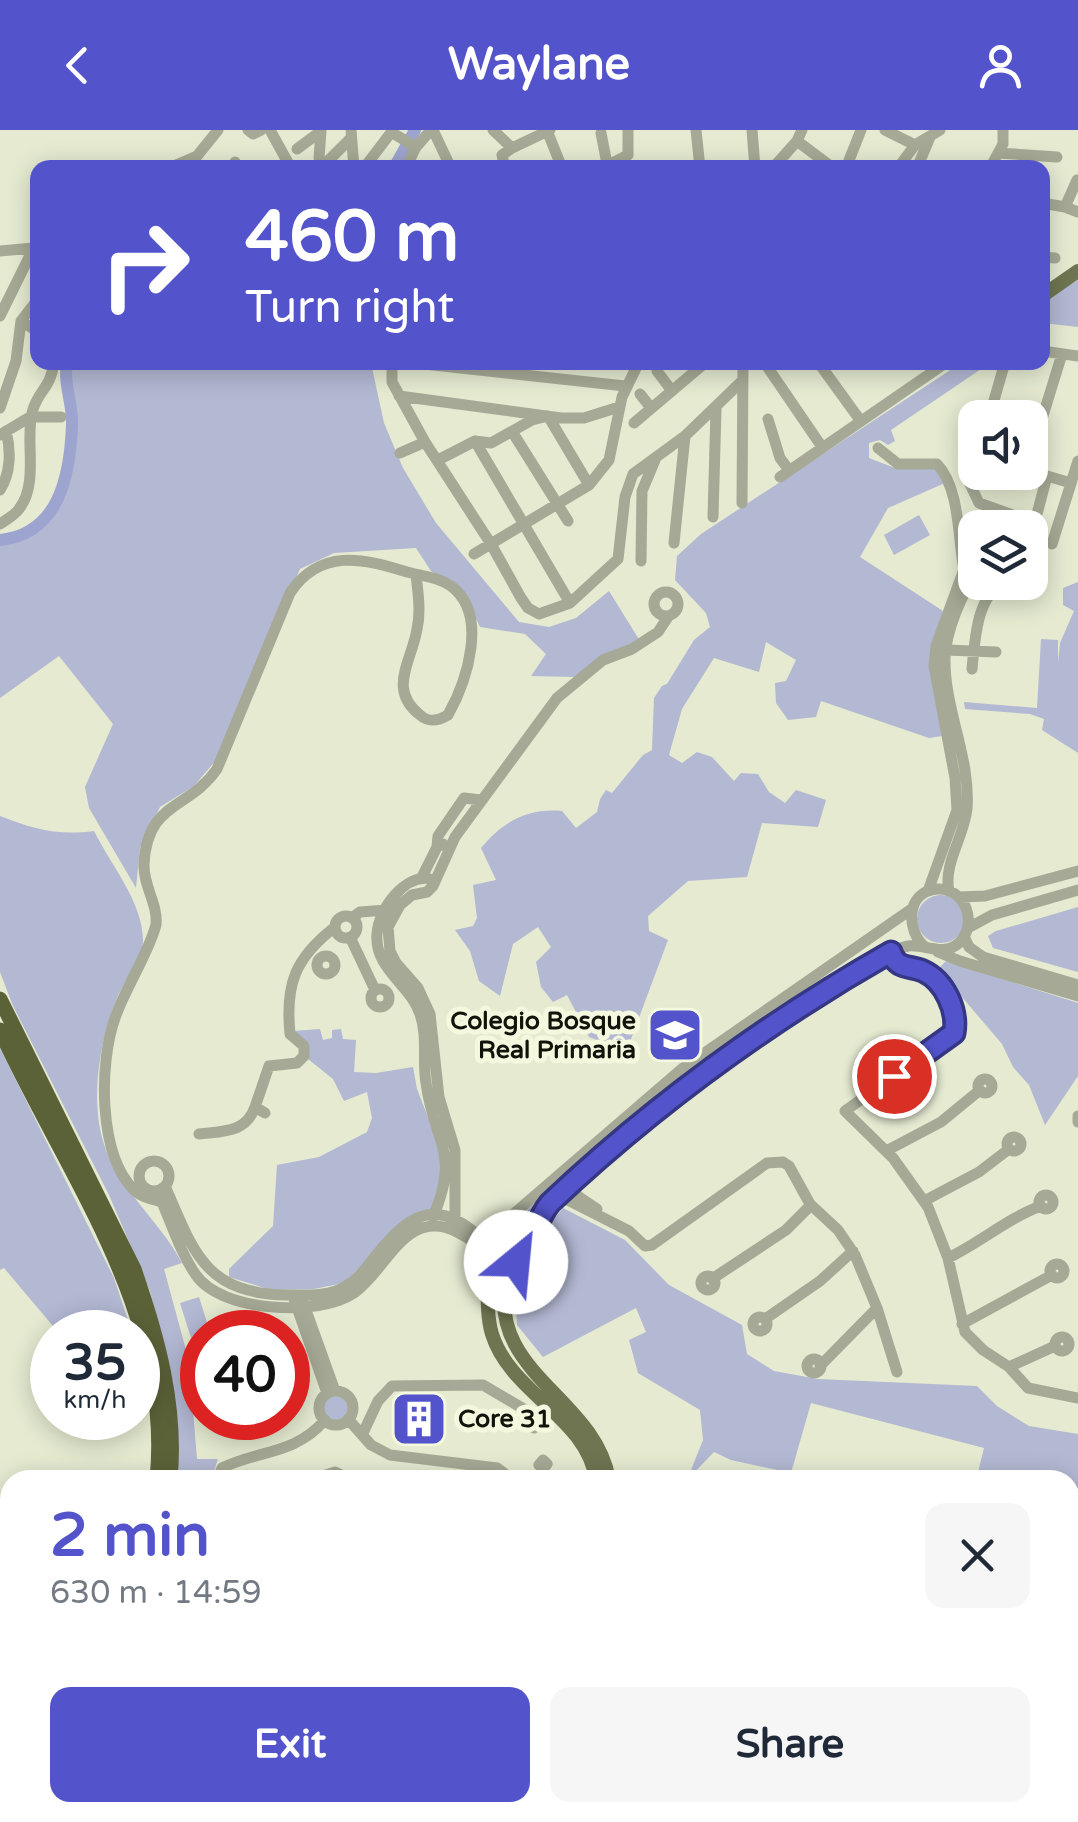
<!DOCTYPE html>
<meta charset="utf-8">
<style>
:root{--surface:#fff;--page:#f6f6f7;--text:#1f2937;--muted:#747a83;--accent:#5354cb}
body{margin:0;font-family:"Varela Round",sans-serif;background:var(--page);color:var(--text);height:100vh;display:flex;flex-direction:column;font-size:38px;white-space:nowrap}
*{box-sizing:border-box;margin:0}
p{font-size:32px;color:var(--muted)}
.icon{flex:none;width:55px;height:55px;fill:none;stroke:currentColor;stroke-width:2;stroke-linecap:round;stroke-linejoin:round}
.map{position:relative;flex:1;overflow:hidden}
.drawer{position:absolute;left:0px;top:1340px;width:1080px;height:352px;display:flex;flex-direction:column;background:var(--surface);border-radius:30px 30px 0 0;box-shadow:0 5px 25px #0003}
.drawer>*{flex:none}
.hud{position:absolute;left:30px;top:30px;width:1020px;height:210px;border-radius:20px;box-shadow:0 5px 25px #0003;background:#5354cb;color:#fff;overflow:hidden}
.fabs{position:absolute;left:958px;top:270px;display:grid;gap:20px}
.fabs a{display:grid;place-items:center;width:90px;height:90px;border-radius:20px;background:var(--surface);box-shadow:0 5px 25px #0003;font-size:50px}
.speed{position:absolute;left:30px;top:1180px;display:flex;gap:20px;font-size:50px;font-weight:700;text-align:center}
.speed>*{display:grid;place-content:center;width:130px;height:130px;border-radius:50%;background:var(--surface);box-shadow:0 5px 25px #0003;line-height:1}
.speed small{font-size:25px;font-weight:400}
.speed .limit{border:15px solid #d22;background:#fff;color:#111}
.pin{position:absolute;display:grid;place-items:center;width:85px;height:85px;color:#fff;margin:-42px;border:5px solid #fff;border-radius:50%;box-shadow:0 2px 10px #0007}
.me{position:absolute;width:110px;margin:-55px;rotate:28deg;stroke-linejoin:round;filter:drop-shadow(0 0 8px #0008)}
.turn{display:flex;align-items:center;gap:35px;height:210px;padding:0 50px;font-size:45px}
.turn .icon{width:130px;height:130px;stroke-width:2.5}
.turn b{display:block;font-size:70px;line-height:85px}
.round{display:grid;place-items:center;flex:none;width:105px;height:105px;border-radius:20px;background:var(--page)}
.summary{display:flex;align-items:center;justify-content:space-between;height:170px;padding:0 50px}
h1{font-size:60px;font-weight:700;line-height:75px;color:var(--accent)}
.action{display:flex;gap:20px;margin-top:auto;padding:20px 50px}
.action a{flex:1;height:115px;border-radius:20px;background:var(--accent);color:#fff;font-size:40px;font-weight:700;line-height:115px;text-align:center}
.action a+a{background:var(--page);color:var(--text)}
header{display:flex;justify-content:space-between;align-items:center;height:130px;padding:0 50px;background:var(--accent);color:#fff;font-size:45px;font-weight:700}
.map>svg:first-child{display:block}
.green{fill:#b3b8d3}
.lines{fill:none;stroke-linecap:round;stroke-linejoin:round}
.river{stroke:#9da4cf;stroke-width:12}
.minor{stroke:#a5a995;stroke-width:11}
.major{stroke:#6f7551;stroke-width:14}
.highway{stroke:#5c6238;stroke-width:15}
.route-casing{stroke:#363784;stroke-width:25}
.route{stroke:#5354cb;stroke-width:18}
.labels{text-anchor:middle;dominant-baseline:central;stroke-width:10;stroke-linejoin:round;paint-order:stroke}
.poi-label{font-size:25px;font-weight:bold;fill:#12140b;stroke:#f3f8de;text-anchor:end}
</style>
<header><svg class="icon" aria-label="back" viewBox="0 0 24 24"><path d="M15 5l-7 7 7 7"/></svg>Waylane<svg class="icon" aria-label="person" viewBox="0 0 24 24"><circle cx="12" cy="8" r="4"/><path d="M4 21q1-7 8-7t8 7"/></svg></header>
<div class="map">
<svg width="1078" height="1692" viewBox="0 0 1078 1692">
<rect width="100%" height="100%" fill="#e5ead1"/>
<path class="green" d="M 1078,150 L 1078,197 L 1043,193 L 1043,172 Z
M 68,233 L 371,233 L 384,293 L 403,338 L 436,393 L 519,492 L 549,497 L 576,488 L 609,461 L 640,511 L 574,547 L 531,546 L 546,524 L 525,504 L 480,497 L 464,464 L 431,441 L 416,418 L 334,423 L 300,439 L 216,630 L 194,656 L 160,677 L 140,718 L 136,758 L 89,678 L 85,657 L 113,594 L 59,526 L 0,568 L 0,410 C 59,404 70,346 72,295 C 73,274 63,254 68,233 Z
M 961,233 L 990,233 L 891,300 L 895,311 L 888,315 L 880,310 L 869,313 L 869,328 L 895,338 L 937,338 L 945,353 L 888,378 L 860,427 L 943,481 L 931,524 L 942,606 L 929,608 L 821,571 L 816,587 L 788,590 L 776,573 L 775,553 L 786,551 L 796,530 L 766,512 L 759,542 L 714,528 L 682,579 L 669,625 L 682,633 L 697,622 L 712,627 L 734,651 L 741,643 L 758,644 L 769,662 L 785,673 L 796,660 L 826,670 L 818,697 L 762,693 L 747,747 L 688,751 L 648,786 L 649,801 L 668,810 L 631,909 L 617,918 L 589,907 L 567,865 L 553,872 L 541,857 L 536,832 L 551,817 L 538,797 L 513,814 L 500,866 L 479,851 L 470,821 L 455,800 L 473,796 L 477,788 L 473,755 L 496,750 L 481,718 C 502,692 528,678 562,681 L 576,698 L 597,682 L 600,669 L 606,660 L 612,663 L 643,625 L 652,620 L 654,568 L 662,556 L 667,554 L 694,510 L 710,497 L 706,483 L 675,450 L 677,426 L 701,404 Z
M 919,385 L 930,405 L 894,425 L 884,405 Z
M 1078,452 L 1078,623 L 1042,600 L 1044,589 L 1030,584 L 965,579 L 964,572 L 1037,578 L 1041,509 L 1058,510 L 1058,533 L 1060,513 L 1074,481 L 1063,475 L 1063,458 Z
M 0,686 C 33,699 58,706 94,701 C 111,735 144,774 143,812 C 142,829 124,851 117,868 C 100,909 90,967 103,1011 C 117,1059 159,1089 182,1133 L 164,1139 L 189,1231 L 197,1329 L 218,1329 L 211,1350 L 176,1350 L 167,1231 L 150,1161 L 109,1065 L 13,876 L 0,842 Z
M917 789a24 24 0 1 1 48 0a24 24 0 1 1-48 0Z
M 1078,777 L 1078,842 L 993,818 L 988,806 L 996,801 Z
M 946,831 L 1078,873 L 1078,946 L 1045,995 L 1029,955 L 1013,937 L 1002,914 L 938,839 Z
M 320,899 L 323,910 L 332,908 L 332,900 L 341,899 L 343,909 L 356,910 L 354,942 L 376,943 L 413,937 L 417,959 L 442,1023 L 443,1054 L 432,1080 L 367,1130 L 344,1153 L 314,1159 L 271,1160 L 229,1147 L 229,1139 L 273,1096 L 277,1035 L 319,1027 L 367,1002 L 372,988 L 367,962 L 344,971 L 333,949 L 308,929 L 293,901 Z
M 0,918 L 114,1148 L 132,1202 L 58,1202 L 4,1138 L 0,1140 Z
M 539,1069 L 543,1072 L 531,1087 L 517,1126 L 513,1118 L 497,1109 Z
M 563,1078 L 625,1110 L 669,1155 L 742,1195 L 747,1224 L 774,1241 L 818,1249 L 977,1256 L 997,1276 L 1029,1296 L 1078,1304 L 1078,1369 L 1070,1377 L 1070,1350 L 976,1350 L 984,1318 L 811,1273 L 791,1343 L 731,1330 L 714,1322 L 687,1350 L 703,1310 L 700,1280 L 638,1243 L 629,1210 L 646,1202 L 636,1178 L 543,1227 L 517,1195 L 515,1156 L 540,1133 L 541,1105 Z
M 199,1167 L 210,1202 L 191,1208 L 180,1173 Z
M322 1278a14 14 0 1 1 28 0a14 14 0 1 1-28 0Z
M 1070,1524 L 1078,1525 L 1078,1692 L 988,1692 L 990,1683 L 1070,1682 Z
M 0,1536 L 10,1569 L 10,1644 L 0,1657 Z
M 15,1682 L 66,1682 L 66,1683 L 57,1692 L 7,1692 Z
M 173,1683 L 695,1682 L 703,1692 L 712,1682 L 730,1692 L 166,1692 Z
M 787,1683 L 787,1682 L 968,1683 L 968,1686 L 954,1692 L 792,1692 Z"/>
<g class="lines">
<path class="river" d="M 394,38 L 415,0
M 0,410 C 59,404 70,346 72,295 C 73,274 63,254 67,232
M 518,1682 L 538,1692
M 469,1692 L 476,1682"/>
<path class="minor" d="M 248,0 L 253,4 L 261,0
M 270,0 L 291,38
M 351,0 L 354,38
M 433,0 L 451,38
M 493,0 L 512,18 L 550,0
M 696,0 L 700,38
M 752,0 L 755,38
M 885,0 L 915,15
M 321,1 L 319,28 L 324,34
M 391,2 L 416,17
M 548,3 L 562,38
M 601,3 L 607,34
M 797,11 L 833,38
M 297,19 L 321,1
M 999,23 L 1057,27
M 235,32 L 237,38
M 169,38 L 197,26 L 218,0
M 321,38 L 351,8
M 364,38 L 393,0
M 406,38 L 416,17 L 431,0
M 505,38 L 502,25 L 512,18
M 603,38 L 628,25 L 628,0
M 773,38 L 797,11 L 802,0
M 846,38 L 861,0
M 898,38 L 915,15 L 940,0
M 917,38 L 930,7
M 990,38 L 1003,14 L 1003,0
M 1042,73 L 1065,77 L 1078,82
M 1065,77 L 1077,50
M 0,121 L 33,118
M 1042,127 L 1055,128
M 0,186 L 38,109
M 21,191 L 38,202
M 1042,221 L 1078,226
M 392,232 L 392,252 L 425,312 L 491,414 L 521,468 L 528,478 L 539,484 L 570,473 L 618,429 L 625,367 L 633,344 L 685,306 L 741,252
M 406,232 L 625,256
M 764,232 L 822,317
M 818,232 L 860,290
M 657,241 L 672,261
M 640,264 L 651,278
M 399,266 L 561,288 L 584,288 L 619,277
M 0,278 L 16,231 L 21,191 L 38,169
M 989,288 L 1005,232
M 768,289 L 780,328 L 789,340
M 634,293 L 706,232
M 513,303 L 568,391
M 0,305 L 30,287 L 61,287
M 475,311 L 570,473
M 878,318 L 898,334 L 937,334 C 959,357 958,404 963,434
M 400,323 L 425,312
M 1030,328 L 1062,224
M 438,330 L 475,311 L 491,313 L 532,290 L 548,286 L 589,355
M 975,333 L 970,354 L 979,373 L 1027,390 L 1037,384 L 1047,346 L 1071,353
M 780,347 L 947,232
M 0,360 C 11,343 11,320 6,301
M 742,373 L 743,232
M 713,387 L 716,279
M 0,394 C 6,390 15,385 19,379 C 39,354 25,311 32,283 C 37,261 51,259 54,232
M 993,398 L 999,382
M 674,413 L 685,306
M 1052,414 L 1078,331
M 474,424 L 589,355 L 609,330 L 622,267 L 639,232
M 641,431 L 642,361 L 655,330
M654 474a12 12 0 1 1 24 0a12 12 0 1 1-24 0Z
M 947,520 L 996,522
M 972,539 C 975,511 976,465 1005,452
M 437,717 L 438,706 L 464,668 L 481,670
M 422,747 L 437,717 L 443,714
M 433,756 L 431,749 C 405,743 378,780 377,804 C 374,839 410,854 420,884 C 428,906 422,930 426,953 C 434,1014 461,1021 433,1087
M 433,756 L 427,762 L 412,765 L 400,775 L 388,797 L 390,821 L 396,833 L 418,858 L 430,884 L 439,967 L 455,1020 L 455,1092
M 433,756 L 455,707 L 557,568 L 603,530 L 632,519 L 658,502 L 668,487
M 928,761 L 957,680 L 955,648 L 934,536 L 936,516 L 973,415
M 949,761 C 943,734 964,707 967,679 C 971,628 944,579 945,528 C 946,499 962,467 975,441
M 960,767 L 985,766 L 1078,741
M335 797a11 11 0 1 1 22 0a11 11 0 1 1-22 0Z
M 352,788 L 360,782 L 386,780
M 968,798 L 992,785 L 1078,760
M 964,806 L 969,817 L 983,827 L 1078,855
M 350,807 L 375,860
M 891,822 C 897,840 909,835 923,841 C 945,851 958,881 954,903 L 845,981 L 893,1028 L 928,1077 L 948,1128 L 965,1202 L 983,1220 L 1009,1237 L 1028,1258 L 1078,1268
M 938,822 L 960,831 L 1078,866
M317 835a9 9 0 1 1 18 0a9 9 0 1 1-18 0Z
M371 868a9 9 0 1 1 18 0a9 9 0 1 1-18 0Z
M978 956a7 7 0 1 1 14 0a7 7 0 1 1-14 0Z
M 265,983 L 255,977 L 269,936 L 297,933 L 304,926 L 304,916 L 290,904 C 285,854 295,828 335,797
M 1078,986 L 1078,992
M 199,1004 C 223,1001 246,1003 255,977
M1007 1014a7 7 0 1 1 14 0a7 7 0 1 1-14 0Z
M 886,1021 L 941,992 L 980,960
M139 1046a15 15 0 1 1 30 0a15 15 0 1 1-30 0Z
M 165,1056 C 194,1122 204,1163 286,1165 C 306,1165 329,1167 346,1156 C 360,1148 368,1135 378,1123 C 416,1076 442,1071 486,1112
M 566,1058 L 597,1079
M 157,1061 C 170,1088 179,1121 196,1145 C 221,1182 319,1187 354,1163 C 387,1140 406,1076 457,1102 C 469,1109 479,1113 486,1126
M 558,1065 L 629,1101 L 645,1116 L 652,1115 L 767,1033 L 783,1032 L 789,1036 L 810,1074 L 838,1100 L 855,1125 L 877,1178 L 897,1242
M1039 1072a7 7 0 1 1 14 0a7 7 0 1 1-14 0Z
M 924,1071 L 979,1042 L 1009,1019
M 162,1072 C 152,1069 142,1068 134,1060 C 98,1024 99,933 115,888 C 126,856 147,827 156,795 C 158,773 143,756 144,734 C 147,671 189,680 217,639 L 290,463 C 320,418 363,428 407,442 C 422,446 438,447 451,456 C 489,484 467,551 448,585 C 438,591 429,593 420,585 C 387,559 412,531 417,499 C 421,482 418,462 416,445
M 493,1118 L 494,1105 L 502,1094 L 683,938 L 913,778
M 948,1128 C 979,1113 1010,1087 1041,1076
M 516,1132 C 533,1116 534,1091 550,1073 C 646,980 757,899 874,833 C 884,827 896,818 908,816 C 926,814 943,827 959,813 C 979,794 965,757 937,759 C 905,762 906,801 925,817
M1050 1141a7 7 0 1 1 14 0a7 7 0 1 1-14 0Z
M701 1153a7 7 0 1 1 14 0a7 7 0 1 1-14 0Z
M 712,1149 L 786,1100 L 811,1075
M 294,1169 L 327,1263
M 302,1169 L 335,1261
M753 1194a7 7 0 1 1 14 0a7 7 0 1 1-14 0Z
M 765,1189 L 820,1151 L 853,1121
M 962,1194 L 1052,1145
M1055 1214a7 7 0 1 1 14 0a7 7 0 1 1-14 0Z
M807 1236a7 7 0 1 1 14 0a7 7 0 1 1-14 0Z
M 820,1236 L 877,1178
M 1009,1237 L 1055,1216
M319 1278a17 17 0 1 1 34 0a17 17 0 1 1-34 0Z
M 348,1289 L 371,1315 L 390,1325 L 497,1338 L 513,1350
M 363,1303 L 378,1271 L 392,1256 L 483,1255 L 529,1282 L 534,1298
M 543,1330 L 547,1334 L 543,1339 L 539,1335 Z
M 217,1350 L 222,1338 C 258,1320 295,1325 325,1290
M 311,1350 L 335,1342 L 352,1350
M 1070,1507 L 1078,1509
M 1070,1517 L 1078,1519
M 975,1682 L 976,1686"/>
<path class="major" d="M 1042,166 L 1078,141
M485 1131a15 15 0 1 1 30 0a15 15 0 1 1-30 0Z
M 488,1141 C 488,1161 486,1184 492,1204 C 510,1263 588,1288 596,1350
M 507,1145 C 484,1243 595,1266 609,1350
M 73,1692 L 80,1682
M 91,1692 L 99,1682"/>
<path class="highway" d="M 0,869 L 134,1139 C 158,1208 177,1277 170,1350
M 0,900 C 66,1044 174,1183 157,1350
M 0,1670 L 10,1658
M 0,1686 L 10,1674"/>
</g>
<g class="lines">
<g class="route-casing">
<path id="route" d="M 516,1132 C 532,1116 535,1091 550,1073 C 653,976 768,892 891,822 C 897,840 909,835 923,841 C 945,851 958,881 954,903 L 894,946"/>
</g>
<use href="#route" class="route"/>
</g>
<defs>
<g id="school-square" transform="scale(2.875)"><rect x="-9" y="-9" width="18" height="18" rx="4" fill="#5354cb" stroke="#f3f8de"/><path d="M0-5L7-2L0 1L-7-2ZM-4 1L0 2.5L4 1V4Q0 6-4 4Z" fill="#fff"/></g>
<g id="building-square" transform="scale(2.875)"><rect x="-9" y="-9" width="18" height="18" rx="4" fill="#5354cb" stroke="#f3f8de"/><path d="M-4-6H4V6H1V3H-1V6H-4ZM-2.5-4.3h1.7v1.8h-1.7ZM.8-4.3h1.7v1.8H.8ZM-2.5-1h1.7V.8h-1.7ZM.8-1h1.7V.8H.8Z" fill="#fff"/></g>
</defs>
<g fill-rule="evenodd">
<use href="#school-square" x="675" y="905"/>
<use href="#building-square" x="419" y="1289"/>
</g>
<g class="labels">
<g class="poi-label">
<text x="636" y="891">Colegio Bosque<tspan x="636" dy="29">Real Primaria</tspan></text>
<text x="458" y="1289" text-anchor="start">Core 31</text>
</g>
</g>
</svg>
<div class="fabs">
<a><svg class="icon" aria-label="sound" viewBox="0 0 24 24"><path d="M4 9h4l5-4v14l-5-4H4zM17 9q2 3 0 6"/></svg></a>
<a><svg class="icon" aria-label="layers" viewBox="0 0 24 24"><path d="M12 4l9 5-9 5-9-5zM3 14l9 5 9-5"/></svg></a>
</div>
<div class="speed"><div>35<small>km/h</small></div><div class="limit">40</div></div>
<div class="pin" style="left:894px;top:946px;background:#d93025"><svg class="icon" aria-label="arrive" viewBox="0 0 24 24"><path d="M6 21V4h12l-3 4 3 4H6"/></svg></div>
<svg class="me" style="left:516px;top:1132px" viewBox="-20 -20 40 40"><circle r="19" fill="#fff"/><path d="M0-13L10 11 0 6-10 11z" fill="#5354cb"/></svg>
<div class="hud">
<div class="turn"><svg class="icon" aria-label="right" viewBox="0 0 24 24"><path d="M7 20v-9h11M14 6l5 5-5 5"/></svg><div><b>460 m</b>Turn right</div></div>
</div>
<section class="drawer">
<div class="summary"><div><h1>2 min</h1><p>630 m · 14:59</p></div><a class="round"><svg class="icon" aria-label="close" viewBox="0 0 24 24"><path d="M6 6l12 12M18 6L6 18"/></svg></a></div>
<div class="action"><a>Exit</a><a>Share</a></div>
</section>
</div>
